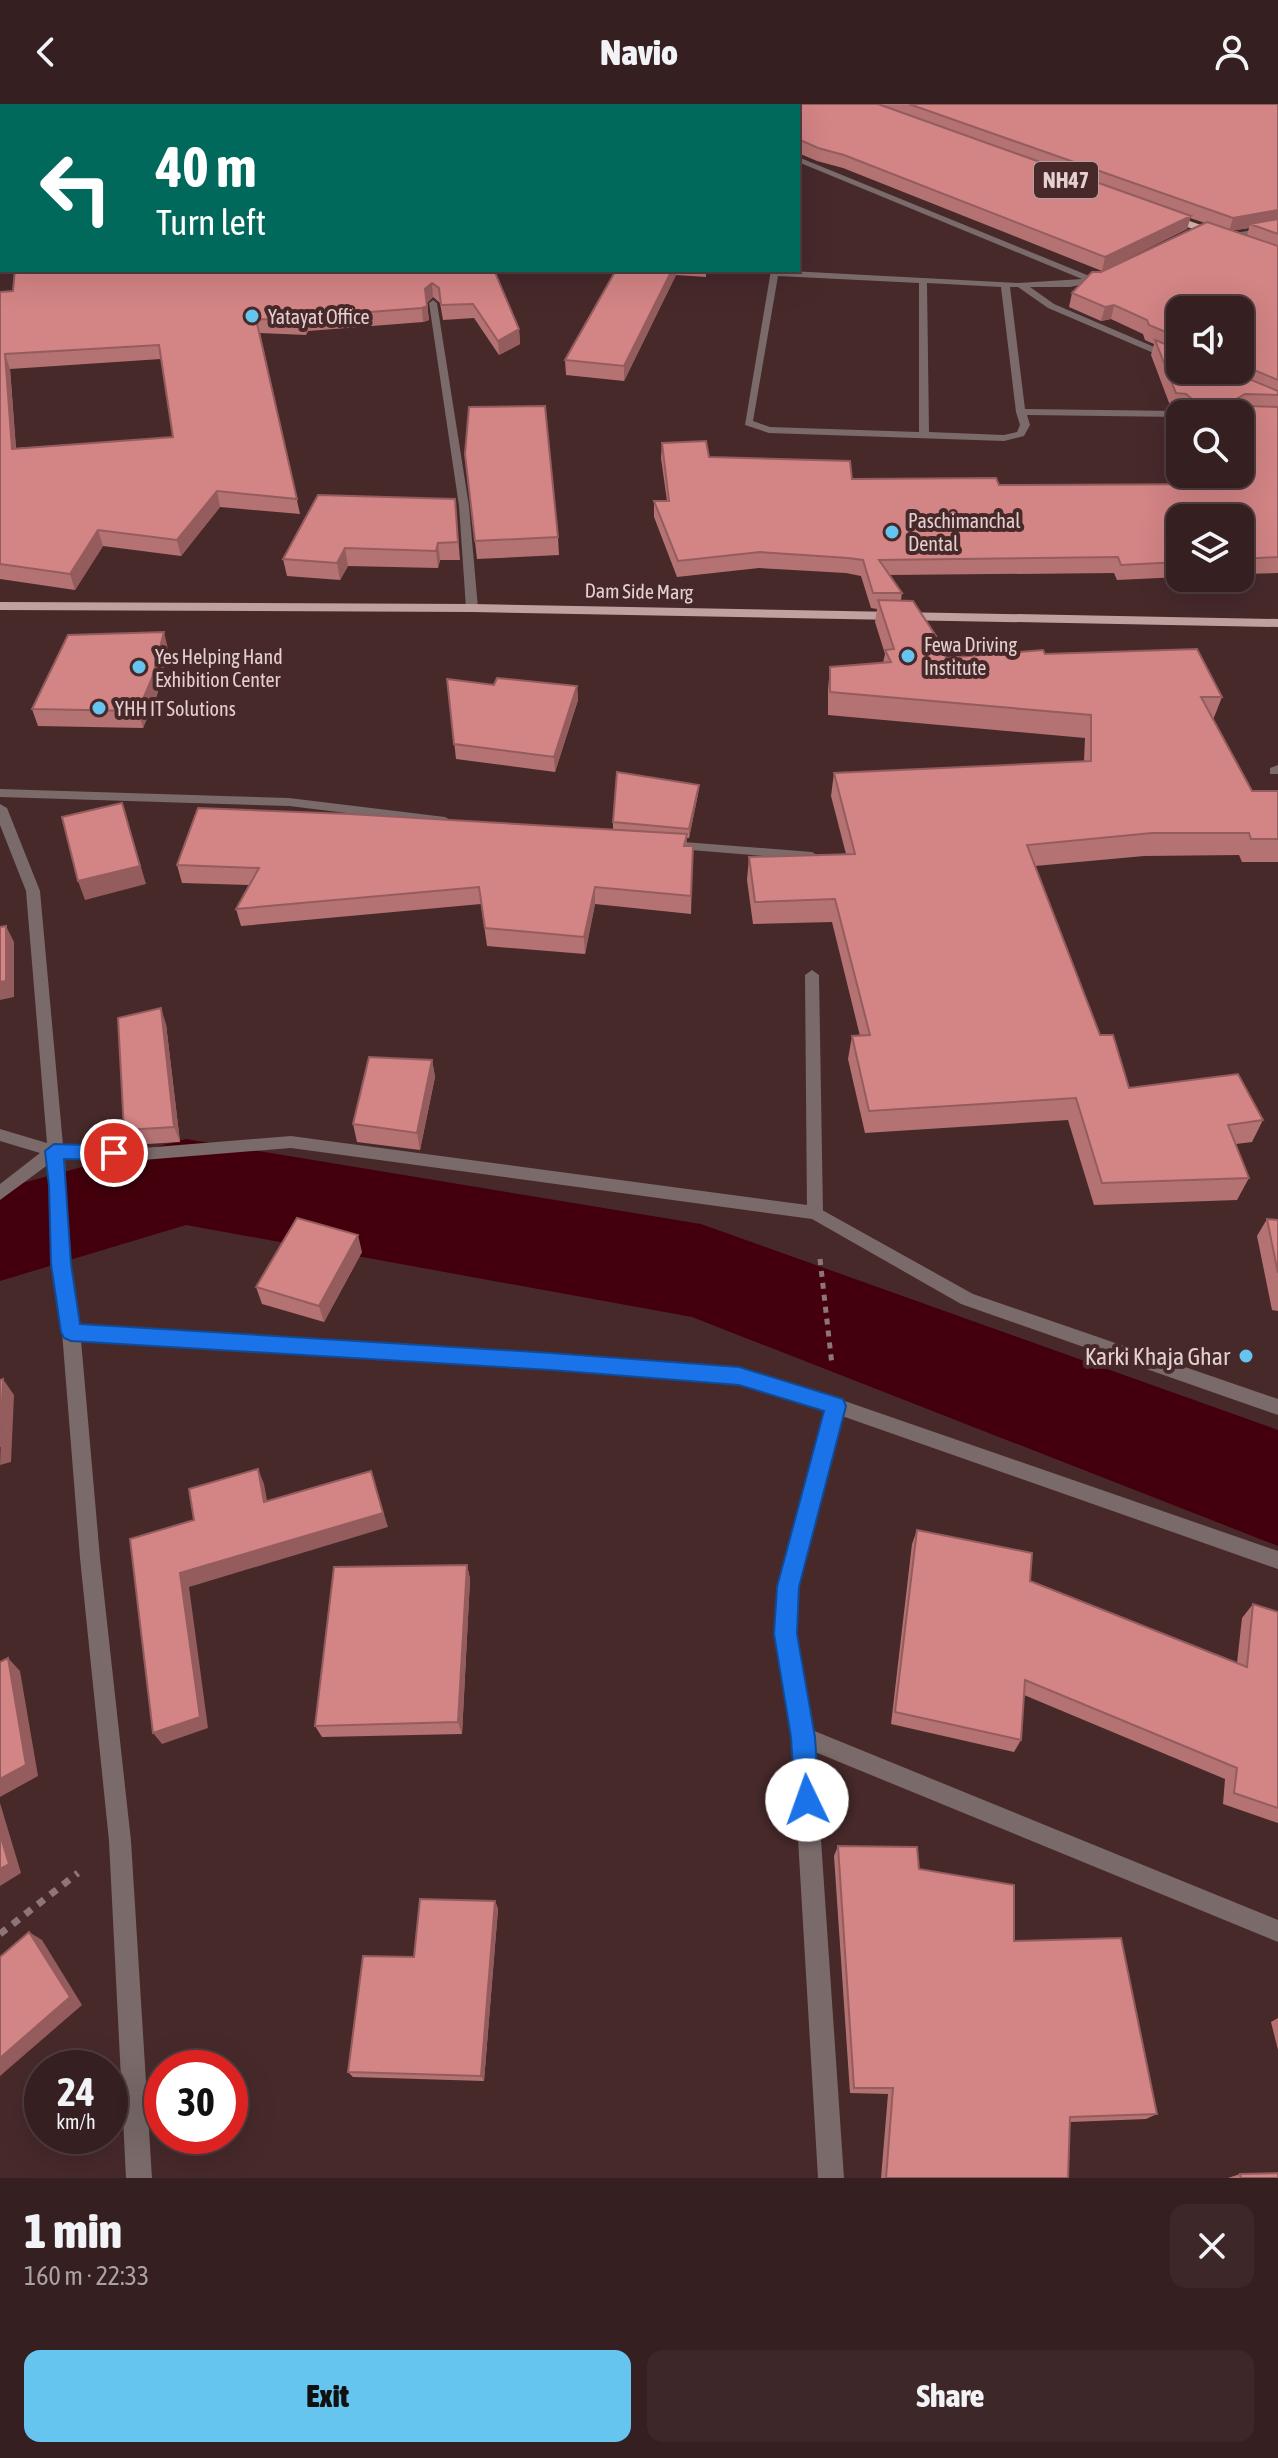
<!DOCTYPE html>
<meta charset="utf-8">
<style>
:root{--surface:#351f20;--page:#3d2729;--text:#f1f3f6;--muted:#aaa2a5;--line:#4f3d3e;--accent:#65c5ee}
body{margin:0;font-family:"Asap Condensed",sans-serif;background:var(--page);color:var(--text);height:100vh;display:flex;flex-direction:column;font-size:30px;white-space:nowrap}
*{box-sizing:border-box;margin:0}
p{font-size:26px;color:var(--muted)}
.icon{flex:none;width:44px;height:44px;fill:none;stroke:currentColor;stroke-width:2;stroke-linecap:round;stroke-linejoin:round}
.map{position:relative;height:2074px;overflow:hidden}
.panel{display:flex;flex-direction:column;background:var(--surface);flex:1}
.panel>*{flex:none}
.top-card{position:absolute;left:0px;top:0px;width:800px;height:168px;box-shadow:0 8px 32px #0002,0 0 0 2px var(--line);background:#00695c;color:#fff;overflow:hidden}
.controls{position:absolute;left:1166px;top:192px;display:grid;gap:16px}
.controls a{display:grid;place-items:center;width:88px;height:88px;border-radius:16px;background:var(--surface);box-shadow:0 8px 32px #0002,0 0 0 2px var(--line);font-size:40px}
.speed{position:absolute;left:24px;top:1946px;display:flex;gap:16px;font-size:40px;font-weight:700;text-align:center}
.speed>*{display:grid;place-content:center;width:104px;height:104px;border-radius:50%;background:var(--surface);box-shadow:0 8px 32px #0002,0 0 0 2px var(--line);line-height:1}
.speed small{font-size:20px;font-weight:400}
.speed .limit{border:12px solid #d22;background:#fff;color:#111}
.pin{position:absolute;display:grid;place-items:center;width:68px;height:68px;color:#fff;margin:-34px;border:4px solid #fff;border-radius:50%;box-shadow:0 2px 8px #0007}
.me{position:absolute;width:88px;margin:-44px;rotate:357deg;stroke-linejoin:round;filter:drop-shadow(0 0 6px #0008)}
.turn{display:flex;align-items:center;gap:28px;height:168px;padding:0 24px;font-size:36px}
.turn .icon{width:104px;height:104px;stroke-width:2.5}
.turn b{display:block;font-size:56px;line-height:68px}
.round{display:grid;place-items:center;flex:none;width:84px;height:84px;border-radius:16px;background:var(--page)}
.overview{display:flex;align-items:center;justify-content:space-between;height:136px;padding:0 24px}
h1{font-size:48px;font-weight:800;line-height:60px}
.primary-button{display:flex;gap:16px;margin-top:auto;padding:16px 24px}
.primary-button a{flex:1;height:92px;border-radius:16px;background:var(--accent);color:#111;font-size:32px;font-weight:800;line-height:92px;text-align:center}
.primary-button a+a{background:var(--page);color:var(--text)}
header{display:flex;justify-content:space-between;align-items:center;height:104px;padding:0 24px;background:var(--surface);font-size:36px;font-weight:800}
.map>svg:first-child{display:block}
.lines{fill:none;stroke-linecap:round;stroke-linejoin:round}
.river{fill:#43000c;fill-rule:evenodd}
.path-far1{stroke:#8e7576;stroke-width:5;stroke-dasharray:6 6;stroke-linecap:butt}
.path{stroke:#8e7576;stroke-width:7;stroke-dasharray:8 8;stroke-linecap:butt}
.service{fill:#7a6a6a;fill-rule:evenodd}
.minor{fill:#7a6a6a;fill-rule:evenodd}
.secondary{fill:#a28989;fill-rule:evenodd}
.primary{fill:#c1a1a0;fill-rule:evenodd}
.trunk{fill:#cfacab;fill-rule:evenodd}
.wall{fill:#b57272;fill-rule:evenodd}
.shaded-wall{fill:#945c5d}
.building{fill:#d38485;stroke:#945c5d;stroke-width:2;fill-rule:evenodd}
.route{fill:#1a73e8;stroke:#114b97;stroke-width:2}
.poi-dot{fill:#65c5ee;stroke:#47292a;stroke-width:3}
.labels{text-anchor:middle;dominant-baseline:central;stroke-width:8;stroke-linejoin:round;paint-order:stroke}
.far-poi-label{font-size:20px;fill:#e4d0d0;stroke:#47292a;text-anchor:start}
.far-street-label{font-size:20px;fill:#e4d0d0;stroke:#47292a}
.shield{fill:#47292a;stroke:#b59e9e;stroke-width:2}
.shield-label{font-size:22px;font-weight:bold;fill:#e4d0d0}
.poi-label{font-size:24px;fill:#e4d0d0;stroke:#47292a;text-anchor:end}
</style>
<header><svg class="icon" aria-label="back" viewBox="0 0 24 24"><path d="M15 5l-7 7 7 7"/></svg>Navio<svg class="icon" aria-label="person" viewBox="0 0 24 24"><circle cx="12" cy="8" r="4"/><path d="M4 21q1-7 8-7t8 7"/></svg></header>
<div class="map">
<svg width="1278" height="2074" viewBox="0 0 1278 2074">
<rect width="100%" height="100%" fill="#47292a"/>
<g class="lines">
<path class="river" d="M 186,1035 L 701,1120 L 1278,1326 L 1278,1442 L 692,1213 L 186,1121 L 0,1177 L 0,1085 Z"/>
<path class="path-far1" d="M 820,1155 L 832,1261"/>
<path class="path" d="M 0,1830 L 78,1769"/>
<path class="service" d="M 798,53 L 1092,173 L 1103,172 L 1103,176 L 1070,183 L 1030,183 L 1054,200 L 1180,254 L 1180,260 L 1177,259 L 1048,204 L 1018,183 L 1010,183 L 1025,305 L 1180,307 L 1185,310 L 1180,310 L 1180,313 L 1027,311 L 1030,321 L 1024,332 L 1004,337 L 769,329 L 745,321 L 771,166 L 1018,179 L 1082,175 L 798,58 ZM 778,172 L 919,179 L 919,328 L 770,323 L 753,317 ZM 927,179 L 1001,183 L 1016,308 L 1020,321 L 1017,328 L 1004,331 L 929,328 Z
M 1278,121 L 1278,125 L 1224,134 L 1220,132 Z
M 1278,661 L 1278,670 L 1270,670 L 1270,664 Z
M 812,866 L 819,871 L 823,1109 L 821,1114 L 809,1114 L 807,1109 L 805,871 Z"/>
<path class="minor" d="M 433,196 L 437,199 L 469,402 L 478,504 L 472,507 L 466,504 L 459,402 L 429,199 Z
M 0,685 L 289,694 L 445,713 L 452,717 L 445,721 L 289,702 L 0,693 Z
M 0,700 L 7,704 L 40,787 L 63,1041 L 143,1044 L 291,1032 L 815,1102 L 973,1190 L 1278,1295 L 1278,1311 L 961,1200 L 812,1115 L 291,1044 L 143,1056 L 65,1054 L 70,1160 L 79,1221 L 551,1249 L 739,1264 L 836,1294 L 1278,1447 L 1278,1465 L 842,1312 L 798,1483 L 795,1530 L 812,1626 L 1278,1816 L 1278,1838 L 815,1648 L 844,2074 L 818,2074 L 792,1633 L 775,1530 L 778,1483 L 826,1307 L 739,1280 L 551,1265 L 81,1236 L 100,1454 L 131,1737 L 152,2074 L 126,2074 L 109,1737 L 80,1454 L 62,1228 L 52,1160 L 49,1060 L 0,1096 L 0,1080 L 40,1049 L 0,1037 L 0,1025 L 47,1039 L 26,787 L 0,721 Z
M 671,737 L 812,748 L 819,752 L 812,756 L 666,744 L 664,741 Z"/>
<path class="secondary" d="M 0,123 L 2,123 L 2,127 L 0,127 Z"/>
<path class="primary" d="M 0,498 L 472,500 L 1278,515 L 1278,523 L 472,508 L 0,506 Z"/>
<path class="trunk" d="M 1156,108 L 1164,108 L 1278,148 L 1278,155 L 1156,112 Z"/>
</g>
<path class="wall" d="M 28,0 L 1278,0 L 1278,469 L 1240,470 L 1240,414 L 1180,414 L 1180,473 L 1117,476 L 1114,469 L 890,471 L 902,489 L 901,496 L 946,554 L 1045,550 L 1222,593 L 1213,616 L 1252,687 L 1278,687 L 1278,758 L 1242,758 L 1239,751 L 1144,752 L 1035,762 L 1100,931 L 1129,984 L 1263,1016 L 1252,1038 L 1236,1040 L 1249,1074 L 1237,1096 L 1094,1101 L 1068,1016 L 865,1029 L 848,955 L 852,932 L 860,932 L 832,818 L 753,820 L 747,776 L 749,753 L 846,750 L 831,692 L 834,669 L 1084,657 L 1085,634 L 828,611 L 828,586 L 830,563 L 883,559 L 885,550 L 875,518 L 877,505 L 871,504 L 861,472 L 846,469 L 759,464 L 677,473 L 654,413 L 654,397 L 667,397 L 661,354 L 662,339 L 709,353 L 852,375 L 999,381 L 1215,380 L 1208,370 L 1240,370 L 1240,310 L 1180,310 L 1180,326 L 1176,316 L 1179,304 L 1171,304 L 1151,251 L 1154,240 L 1145,236 L 1143,230 L 1111,215 L 1101,217 L 1069,203 L 1072,189 L 1101,168 L 1205,119 L 1190,114 L 1187,125 L 1102,167 L 843,64 L 817,57 L 798,49 L 798,2 L 28,2 ZM 1249,124 L 1247,131 L 1233,126 L 1236,126 ZM 1180,206 L 1240,206 L 1240,266 L 1180,266 Z
M 494,166 L 519,225 L 520,240 L 499,251 L 474,214 L 443,216 L 440,199 L 433,193 L 427,199 L 429,216 L 423,218 L 308,227 L 306,231 L 260,229 L 300,410 L 220,403 L 181,452 L 103,442 L 75,486 L 0,475 L 0,188 ZM 161,255 L 173,333 L 16,344 L 10,265 Z
M 616,166 L 706,166 L 706,173 L 676,171 L 624,277 L 566,271 L 565,256 Z
M 465,350 L 558,433 L 559,451 L 477,455 Z
M 455,395 L 460,456 L 440,456 L 438,464 L 348,462 L 340,476 L 287,472 L 283,455 Z
M 168,545 L 157,591 L 143,624 L 38,622 L 32,605 Z
M 447,575 L 494,581 L 577,582 L 578,596 L 555,668 L 456,655 Z
M 699,681 L 698,690 L 689,734 L 687,734 L 686,742 L 693,742 L 691,810 L 595,800 L 585,850 L 487,842 L 481,800 L 241,822 L 236,805 L 249,781 L 182,779 L 177,761 L 613,726 L 613,718 Z
M 166,920 L 180,1038 L 131,1041 L 124,1026 Z
M 432,956 L 435,973 L 420,1046 L 357,1038 L 353,1020 Z
M 1267,1115 L 1278,1116 L 1278,1207 L 1272,1206 L 1257,1132 Z
M 362,1148 L 324,1218 L 262,1200 L 256,1183 Z
M 917,1426 L 1030,1477 L 1237,1559 L 1242,1514 L 1253,1500 L 1278,1508 L 1278,1719 L 1223,1700 L 1225,1675 L 1024,1591 L 1021,1636 L 1014,1648 L 891,1620 L 912,1440 Z
M 467,1461 L 470,1475 L 462,1630 L 322,1633 L 315,1622 Z
M 838,1742 L 919,1765 L 1014,1837 L 1157,2010 L 1146,2015 L 1070,2018 L 1068,2074 L 881,2074 L 888,1990 L 850,1989 L 834,1752 Z
M 495,1797 L 498,1805 L 484,1977 L 353,1973 L 348,1968 L 414,1853 Z
M 1278,1914 L 1278,1946 L 1271,1918 Z
M 1240,2070 L 1278,2074 L 1228,2074 Z"/>
<path class="shaded-wall" d="M 1278,106 L 1278,119 L 1250,120 L 1249,124 L 1229,127 L 1233,114 Z
M 1191,112 L 1187,125 L 1102,167 L 1105,153 Z
M 672,166 L 676,166 L 676,171 L 624,277 L 624,262 Z
M 432,179 L 433,193 L 426,199 L 425,185 Z
M 1114,201 L 1111,215 L 1101,217 L 1105,203 Z
M 427,202 L 429,216 L 423,218 L 422,204 Z
M 305,213 L 308,227 L 306,231 L 304,216 Z
M 519,225 L 520,240 L 499,251 L 498,237 Z
M 5,250 L 10,265 L 17,360 L 12,345 Z
M 217,387 L 220,403 L 181,452 L 177,436 Z
M 98,426 L 103,442 L 75,486 L 70,470 Z
M 438,439 L 440,456 L 438,464 L 436,447 Z
M 345,444 L 348,462 L 340,476 L 337,459 Z
M 164,528 L 168,545 L 157,591 L 143,624 L 138,607 Z
M 577,582 L 578,596 L 555,668 L 554,653 Z
M 699,681 L 698,690 L 689,734 L 689,725 Z
M 122,699 L 146,780 L 85,796 L 78,777 Z
M 595,783 L 595,800 L 585,850 L 584,833 Z
M 6,822 L 14,838 L 14,893 L 0,896 L 0,878 Z
M 161,904 L 166,920 L 180,1038 L 174,1023 Z
M 432,956 L 435,973 L 420,1046 L 417,1029 Z
M 358,1131 L 362,1148 L 324,1218 L 319,1202 Z
M 3,1275 L 14,1291 L 11,1358 L 0,1361 Z
M 258,1365 L 264,1380 L 270,1412 L 264,1398 Z
M 371,1367 L 388,1423 L 189,1483 L 208,1624 L 162,1640 L 153,1629 L 180,1469 Z
M 467,1461 L 470,1475 L 462,1630 L 458,1618 Z
M 8,1554 L 20,1567 L 38,1672 L 0,1693 L 0,1675 Z
M 0,1699 L 21,1769 L 0,1782 Z
M 495,1797 L 498,1805 L 484,1977 L 481,1972 Z
M 29,1828 L 42,1836 L 82,1901 L 0,1972 L 0,1954 Z"/>
<path class="building" d="M 28,0 L 709,0 L 709,2 L 28,2 Z
M 714,0 L 878,0 L 1191,112 L 1105,153 L 844,51 L 818,44 L 798,35 L 798,2 L 718,2 Z
M 909,0 L 1278,0 L 1278,106 L 1233,114 Z
M 1278,115 L 1278,130 L 1250,120 Z
M 1207,118 L 1278,142 L 1278,276 L 1240,260 L 1240,206 L 1180,206 L 1180,234 L 1149,221 L 1147,216 L 1114,201 L 1105,203 L 1072,189 L 1092,168 L 1101,168 Z
M 15,166 L 494,166 L 519,225 L 498,237 L 473,200 L 441,201 L 439,184 L 432,179 L 425,185 L 427,202 L 422,204 L 305,213 L 304,216 L 256,215 L 297,395 L 217,387 L 177,436 L 98,426 L 70,470 L 0,460 L 0,188 L 13,187 ZM 159,241 L 173,333 L 12,345 L 5,250 Z
M 616,166 L 672,166 L 624,262 L 565,256 Z
M 1155,236 L 1180,246 L 1180,266 L 1227,266 L 1278,287 L 1278,291 L 1245,290 L 1238,294 L 1245,302 L 1278,303 L 1278,453 L 1240,455 L 1240,414 L 1180,414 L 1180,458 L 1121,461 L 1118,453 L 879,456 L 902,489 L 873,489 L 863,456 L 848,454 L 760,448 L 678,457 L 654,397 L 669,397 L 662,339 L 706,337 L 709,353 L 850,357 L 852,375 L 996,374 L 999,381 L 1230,380 L 1223,370 L 1240,370 L 1240,310 L 1184,310 L 1180,301 L 1192,295 L 1186,290 L 1176,289 Z
M 545,302 L 558,433 L 475,437 L 465,350 L 469,303 Z
M 318,391 L 455,395 L 458,438 L 438,439 L 436,447 L 345,444 L 337,459 L 283,455 Z
M 878,496 L 913,497 L 936,532 L 946,554 L 1043,546 L 1045,550 L 1197,545 L 1222,593 L 1201,593 L 1252,687 L 1278,687 L 1278,735 L 1251,735 L 1249,729 L 1152,729 L 1027,741 L 1100,931 L 1113,931 L 1129,984 L 1238,970 L 1263,1016 L 1228,1021 L 1249,1074 L 1102,1079 L 1076,994 L 869,1007 L 852,932 L 870,931 L 835,795 L 755,798 L 749,753 L 855,750 L 834,669 L 1091,657 L 1091,611 L 830,588 L 830,563 L 891,558 L 885,546 L 894,545 Z
M 164,528 L 152,574 L 138,607 L 32,605 L 68,531 Z
M 497,574 L 577,582 L 554,653 L 454,640 L 447,575 L 494,581 Z
M 617,668 L 699,681 L 689,725 L 613,718 Z
M 122,699 L 140,762 L 78,777 L 62,713 Z
M 198,704 L 349,710 L 687,730 L 684,742 L 693,742 L 691,792 L 595,783 L 584,833 L 485,824 L 479,783 L 236,805 L 259,764 L 177,761 Z
M 6,822 L 6,877 L 0,878 L 0,823 Z
M 161,904 L 174,1023 L 124,1026 L 118,914 Z
M 369,953 L 432,956 L 417,1029 L 353,1020 Z
M 297,1114 L 358,1131 L 319,1202 L 256,1183 Z
M 1267,1115 L 1278,1116 L 1278,1169 Z
M 3,1275 L 0,1343 L 0,1276 Z
M 258,1365 L 264,1398 L 371,1367 L 383,1409 L 180,1469 L 200,1613 L 153,1629 L 130,1435 L 194,1416 L 189,1385 Z
M 917,1426 L 1032,1449 L 1030,1477 L 1247,1563 L 1253,1500 L 1278,1508 L 1278,1704 L 1234,1689 L 1237,1664 L 1025,1576 L 1021,1636 L 895,1608 Z
M 467,1461 L 458,1618 L 315,1622 L 334,1463 Z
M 8,1554 L 26,1661 L 0,1675 L 0,1558 Z
M 0,1730 L 9,1760 L 0,1765 Z
M 838,1742 L 917,1743 L 919,1765 L 1014,1781 L 1014,1837 L 1121,1834 L 1157,2010 L 1070,2013 L 1068,2074 L 886,2074 L 893,1984 L 854,1984 Z
M 420,1795 L 495,1797 L 481,1972 L 348,1968 L 363,1852 L 414,1853 Z
M 29,1828 L 70,1893 L 0,1954 L 0,1853 Z
M 1278,2069 L 1278,2074 L 1241,2074 L 1240,2070 Z"/>
<path class="route" d="M 54,1040 L 114,1042 L 123,1049 L 114,1056 L 64,1055 L 71,1160 L 80,1220 L 551,1249 L 739,1263 L 843,1295 L 846,1302 L 799,1483 L 797,1530 L 815,1633 L 819,1696 L 816,1704 L 807,1708 L 798,1704 L 795,1696 L 791,1633 L 774,1530 L 777,1483 L 824,1307 L 739,1281 L 551,1266 L 71,1237 L 64,1234 L 61,1228 L 51,1160 L 49,1082 L 45,1047 Z"/>
<g class="poi-dot">
<circle cx="252" cy="212" r="8"/>
<circle cx="892" cy="428" r="8"/>
<circle cx="908" cy="552" r="8"/>
<circle cx="139" cy="563" r="8"/>
<circle cx="99" cy="604" r="8"/>
<circle cx="1246" cy="1252" r="8"/>
</g>
<g class="labels">
<g class="far-poi-label">
<text x="268" y="212">Yatayat Office</text>
<text x="908" y="416">Paschimanchal<tspan x="908" dy="23">Dental</tspan></text>
<text x="924" y="540">Fewa Driving<tspan x="924" dy="23">Institute</tspan></text>
<text x="155" y="552">Yes Helping Hand<tspan x="155" dy="23">Exhibition Center</tspan></text>
<text x="115" y="604">YHH IT Solutions</text>
</g>
<g class="far-street-label">
<text transform="translate(639 487) rotate(1)">Dam Side Marg</text>
</g>
<rect class="shield" x="1034" y="58" width="64" height="36" rx="6"/>
<g class="shield-label">
<text x="1066" y="76">NH47</text>
</g>
<g class="poi-label">
<text x="1230" y="1252">Karki Khaja Ghar</text>
</g>
</g>
</svg>
<div class="controls">
<a><svg class="icon" aria-label="sound" viewBox="0 0 24 24"><path d="M4 9h4l5-4v14l-5-4H4zM17 9q2 3 0 6"/></svg></a>
<a><svg class="icon" aria-label="search" viewBox="0 0 24 24"><circle cx="10" cy="10" r="6"/><path d="M15 15l6 6"/></svg></a>
<a><svg class="icon" aria-label="layers" viewBox="0 0 24 24"><path d="M12 4l9 5-9 5-9-5zM3 14l9 5 9-5"/></svg></a>
</div>
<div class="speed"><div>24<small>km/h</small></div><div class="limit">30</div></div>
<div class="pin" style="left:114px;top:1049px;background:#d93025"><svg class="icon" aria-label="arrive" viewBox="0 0 24 24"><path d="M6 21V4h12l-3 4 3 4H6"/></svg></div>
<svg class="me" style="left:807px;top:1696px" viewBox="-20 -20 40 40"><circle r="19" fill="#fff"/><path d="M0-13L10 11 0 6-10 11z" fill="#1a73e8"/></svg>
<div class="top-card">
<div class="turn"><svg class="icon" aria-label="left" viewBox="0 0 24 24"><path d="M17 20v-9H6M10 6l-5 5 5 5"/></svg><div><b>40 m</b>Turn left</div></div>
</div>
</div>
<section class="panel">
<div class="overview"><div><h1>1 min</h1><p>160 m · 22:33</p></div><a class="round"><svg class="icon" aria-label="close" viewBox="0 0 24 24"><path d="M6 6l12 12M18 6L6 18"/></svg></a></div>
<div class="primary-button"><a>Exit</a><a>Share</a></div>
</section>
